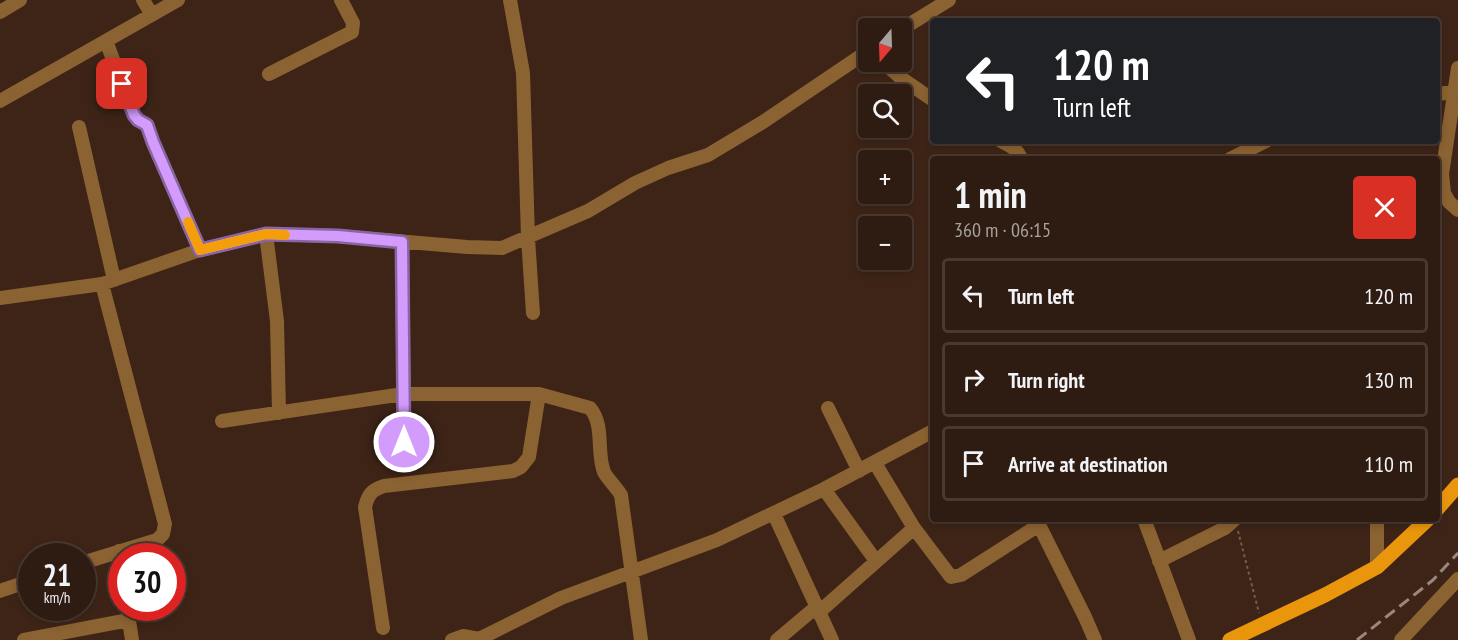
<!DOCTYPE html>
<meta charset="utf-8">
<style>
:root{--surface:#2e1b11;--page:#3a281f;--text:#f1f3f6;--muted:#a7a19f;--line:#493931}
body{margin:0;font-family:"PT Sans Narrow",sans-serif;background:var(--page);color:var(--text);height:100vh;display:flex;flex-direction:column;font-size:22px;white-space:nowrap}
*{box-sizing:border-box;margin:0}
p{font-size:20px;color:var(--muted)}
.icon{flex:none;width:33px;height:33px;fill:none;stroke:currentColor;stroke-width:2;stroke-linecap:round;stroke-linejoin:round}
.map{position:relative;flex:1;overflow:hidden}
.panel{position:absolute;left:930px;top:156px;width:510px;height:366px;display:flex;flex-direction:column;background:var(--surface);border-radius:6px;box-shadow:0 3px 9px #0003,0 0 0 2px var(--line)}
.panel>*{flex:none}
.top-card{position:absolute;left:930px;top:18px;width:510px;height:126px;border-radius:6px;box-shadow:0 3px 9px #0003,0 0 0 2px var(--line);background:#202124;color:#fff;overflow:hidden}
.needle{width:39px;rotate:199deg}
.controls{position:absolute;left:858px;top:18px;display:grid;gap:12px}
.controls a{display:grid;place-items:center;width:54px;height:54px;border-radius:6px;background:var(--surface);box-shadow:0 3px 9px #0003,0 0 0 2px var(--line);font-size:30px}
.speed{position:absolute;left:18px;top:543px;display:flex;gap:12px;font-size:30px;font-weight:700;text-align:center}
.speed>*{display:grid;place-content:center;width:78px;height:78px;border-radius:50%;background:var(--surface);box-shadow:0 3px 9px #0003,0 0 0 2px var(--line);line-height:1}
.speed small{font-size:15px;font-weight:400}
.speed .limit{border:9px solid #d22;background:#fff;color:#111}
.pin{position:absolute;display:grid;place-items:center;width:51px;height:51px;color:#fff;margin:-26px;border-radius:12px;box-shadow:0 3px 9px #0006}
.me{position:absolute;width:66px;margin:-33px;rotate:0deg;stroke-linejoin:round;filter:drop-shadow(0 0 4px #0008)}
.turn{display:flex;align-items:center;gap:21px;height:126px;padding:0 24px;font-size:27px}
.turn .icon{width:78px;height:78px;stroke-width:2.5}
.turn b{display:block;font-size:42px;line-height:51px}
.round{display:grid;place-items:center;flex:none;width:63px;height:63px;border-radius:6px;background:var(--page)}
.overview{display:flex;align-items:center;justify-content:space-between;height:102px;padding:0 24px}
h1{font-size:36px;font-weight:800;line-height:45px}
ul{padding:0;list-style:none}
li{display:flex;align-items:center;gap:18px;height:75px;margin:0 12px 9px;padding:0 12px;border:3px solid var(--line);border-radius:6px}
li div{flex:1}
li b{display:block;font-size:22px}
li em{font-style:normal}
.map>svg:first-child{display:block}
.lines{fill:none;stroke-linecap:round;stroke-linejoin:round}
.path{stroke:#735d51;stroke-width:2;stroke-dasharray:3 3;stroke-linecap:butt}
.street{stroke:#8b6231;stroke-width:14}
.primary{stroke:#ea960c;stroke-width:15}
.rail{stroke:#9c877d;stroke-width:3;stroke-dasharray:12 6;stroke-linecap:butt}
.route-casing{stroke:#8965a4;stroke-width:15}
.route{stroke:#d39cfc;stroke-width:10}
.slow{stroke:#f59e0b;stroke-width:10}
</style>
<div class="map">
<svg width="1458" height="640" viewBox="0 0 1458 640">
<rect width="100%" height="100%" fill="#3d2417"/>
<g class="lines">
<path class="path" d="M 1238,531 L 1259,613"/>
<path class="street" d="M 143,0 L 152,15
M 510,0 L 523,73 L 528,238 L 533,313
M 0,12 L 20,0
M 902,29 L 949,0
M 106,41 L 134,115 L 138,120 L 147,125 L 153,143 L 200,250
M 883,62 L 901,78 L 933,100
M 1458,68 L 1442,174 L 1444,193 L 1449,202 L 1458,210
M 269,74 L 352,32 L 353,23 L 341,0
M 1437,94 L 1454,92
M 0,101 L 178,0
M 79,127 L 114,280
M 1001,141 C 1009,145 1018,149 1021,159
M 1230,159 L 1266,141
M 266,234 L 277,321 L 279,413
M 402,242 L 404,442
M 0,298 L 102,284 L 200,250 L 266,234 L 338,236 L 467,247 L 502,248 L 588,211 L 635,183 L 668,168 L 708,155 L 763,122 L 868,51
M 828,408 L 859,471
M 222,421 L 403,394 L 539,394 L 590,408 C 605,426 596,452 604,472 C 606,477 617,488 621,495 L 641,640
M 875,463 L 914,528 L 951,577 L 961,575 L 1039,525
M 824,489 L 876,561
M 774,514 L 832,640
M 1036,519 L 1085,617 L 1095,640
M 1144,519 L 1189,640
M 1377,519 L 1377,567
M 119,551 L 122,570
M 1159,561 L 1225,528 L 1235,519
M 82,563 L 157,540 L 163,534 L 165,524 L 102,284
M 0,591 L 32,580
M 127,608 L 132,640
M 818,613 L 914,528
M 383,628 L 365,507 C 368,495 371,490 384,486 L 513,471 L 521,467 L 529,457 L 539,394
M 24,640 L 129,620
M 452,640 L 463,636 L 479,639 L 561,598 L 717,540 L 824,489 L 933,431
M 777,640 L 815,608
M 1401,640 L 1458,579"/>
<path class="primary" d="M 1437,509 L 1458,485
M 1230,640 L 1325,595 L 1377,567 L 1428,519"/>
<path class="rail" d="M 1357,640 L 1433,580 L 1458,553"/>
</g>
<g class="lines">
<g class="route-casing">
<path id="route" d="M 122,84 L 134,115 L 138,120 L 147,125 L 153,142 L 200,250 L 266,234 L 338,236 L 402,242 L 404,442"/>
</g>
<use href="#route" class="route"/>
<path class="slow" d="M 188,222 L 200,250 L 266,234 L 285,235"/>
</g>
</svg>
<div class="controls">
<a><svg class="needle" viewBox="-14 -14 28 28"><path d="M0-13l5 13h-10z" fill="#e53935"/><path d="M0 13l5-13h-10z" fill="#a7a19f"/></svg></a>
<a><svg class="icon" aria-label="search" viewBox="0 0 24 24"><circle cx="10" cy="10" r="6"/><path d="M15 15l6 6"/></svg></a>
<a>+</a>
<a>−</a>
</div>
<div class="speed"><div>21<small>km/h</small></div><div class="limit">30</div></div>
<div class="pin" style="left:122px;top:84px;background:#d93025"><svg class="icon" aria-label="arrive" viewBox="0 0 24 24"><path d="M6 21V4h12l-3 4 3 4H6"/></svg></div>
<svg class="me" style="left:404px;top:442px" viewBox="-20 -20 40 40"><circle r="17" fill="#d39cfc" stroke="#fff" stroke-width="3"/><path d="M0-11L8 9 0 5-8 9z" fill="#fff"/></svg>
<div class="top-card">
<div class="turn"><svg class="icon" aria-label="left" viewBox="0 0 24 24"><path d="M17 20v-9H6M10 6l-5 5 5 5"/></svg><div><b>120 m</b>Turn left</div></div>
</div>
<section class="panel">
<div class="overview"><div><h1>1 min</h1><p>360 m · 06:15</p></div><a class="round" style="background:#d93025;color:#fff"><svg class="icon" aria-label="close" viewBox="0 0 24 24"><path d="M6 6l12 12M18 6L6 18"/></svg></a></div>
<ul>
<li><svg class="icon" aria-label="left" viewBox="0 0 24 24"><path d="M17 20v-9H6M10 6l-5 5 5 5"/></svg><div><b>Turn left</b></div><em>120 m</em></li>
<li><svg class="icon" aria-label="right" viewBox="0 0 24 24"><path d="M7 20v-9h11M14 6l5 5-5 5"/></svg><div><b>Turn right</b></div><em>130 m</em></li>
<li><svg class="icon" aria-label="arrive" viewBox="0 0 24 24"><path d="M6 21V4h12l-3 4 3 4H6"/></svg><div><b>Arrive at destination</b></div><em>110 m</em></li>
</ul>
</section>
</div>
